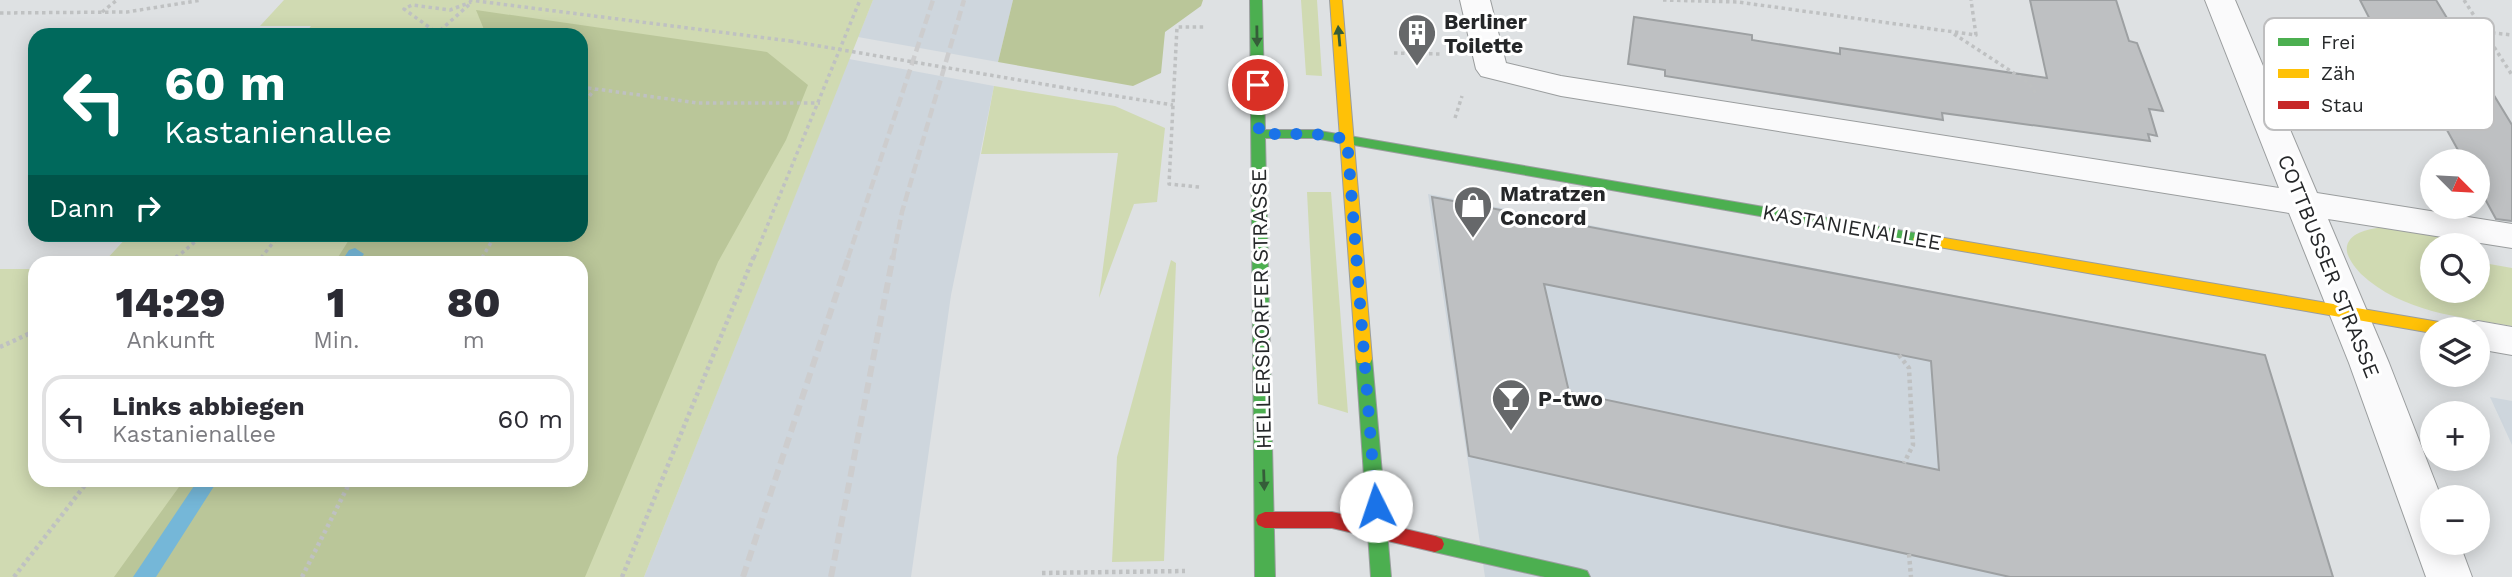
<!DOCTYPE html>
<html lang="de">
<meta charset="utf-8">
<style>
:root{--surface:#fff;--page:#f7f7f7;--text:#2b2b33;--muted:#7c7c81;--line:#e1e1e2}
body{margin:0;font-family:"Work Sans",sans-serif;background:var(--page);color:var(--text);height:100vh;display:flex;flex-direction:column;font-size:26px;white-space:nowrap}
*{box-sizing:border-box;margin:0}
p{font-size:23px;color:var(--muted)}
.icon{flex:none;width:38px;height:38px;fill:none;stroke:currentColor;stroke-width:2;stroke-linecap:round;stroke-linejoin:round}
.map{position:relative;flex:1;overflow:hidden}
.panel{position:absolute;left:28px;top:256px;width:560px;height:231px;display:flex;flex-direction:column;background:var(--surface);border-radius:21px;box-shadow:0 4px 18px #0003}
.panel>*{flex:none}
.banner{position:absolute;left:28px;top:28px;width:560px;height:214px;border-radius:21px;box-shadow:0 4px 18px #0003;background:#00695c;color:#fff;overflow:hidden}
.needle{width:46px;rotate:114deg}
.tools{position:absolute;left:2420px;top:149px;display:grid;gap:14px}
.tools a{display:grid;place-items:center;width:70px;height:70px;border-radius:50%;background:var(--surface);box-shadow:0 4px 18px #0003;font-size:35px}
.pin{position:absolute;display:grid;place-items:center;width:60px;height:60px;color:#fff;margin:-30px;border:4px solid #fff;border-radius:50%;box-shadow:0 2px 7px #0007}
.me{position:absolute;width:77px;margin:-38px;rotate:356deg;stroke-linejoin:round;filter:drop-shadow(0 0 5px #0008)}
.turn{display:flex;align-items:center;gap:24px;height:147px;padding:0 21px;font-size:32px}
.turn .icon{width:91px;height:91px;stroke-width:2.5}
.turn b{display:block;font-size:49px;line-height:60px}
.then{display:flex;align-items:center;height:66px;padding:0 21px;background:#0003;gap:14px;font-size:26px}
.eta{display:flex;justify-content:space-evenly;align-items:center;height:119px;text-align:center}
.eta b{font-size:42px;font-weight:800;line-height:49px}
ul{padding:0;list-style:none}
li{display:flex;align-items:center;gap:21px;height:88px;margin:0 14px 10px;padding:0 7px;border:4px solid var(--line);border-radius:21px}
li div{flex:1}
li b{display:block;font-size:26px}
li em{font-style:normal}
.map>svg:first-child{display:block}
.built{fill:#ced6dd}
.green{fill:#d0dab2}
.forest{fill:#bac699}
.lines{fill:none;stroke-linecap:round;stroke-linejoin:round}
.stream{fill:#75b7d8;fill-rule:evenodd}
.building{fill:#bec0c2;stroke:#9da0a2;stroke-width:2;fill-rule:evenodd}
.street-casing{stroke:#9a9d9e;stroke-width:2}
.fast-casing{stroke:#9a9d9e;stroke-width:2}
.slow-casing{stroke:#9a9d9e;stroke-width:2}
.jam-casing{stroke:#9a9d9e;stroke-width:2}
.path-far1{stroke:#bfc1c2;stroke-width:3.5;stroke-dasharray:3.5 3.5;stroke-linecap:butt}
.path{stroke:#bfc1c2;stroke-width:4.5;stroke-dasharray:3.5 3.5;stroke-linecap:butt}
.street{fill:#fafafb;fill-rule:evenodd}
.fast{fill:#4caf50;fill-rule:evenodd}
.slow{fill:#ffc107;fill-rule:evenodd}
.jam{fill:#c62828;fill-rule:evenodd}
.rail-far1{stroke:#cdcdce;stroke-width:4.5;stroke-dasharray:10 4.5;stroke-linecap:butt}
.rail{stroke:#cdcdce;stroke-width:6;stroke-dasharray:11 6;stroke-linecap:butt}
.path-bridge{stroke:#bfc1c2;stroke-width:3.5;stroke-dasharray:3.5 3.5;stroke-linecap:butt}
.oneway{fill:#355d39}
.route{stroke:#1a73e8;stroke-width:12;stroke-dasharray:0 21.6}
.labels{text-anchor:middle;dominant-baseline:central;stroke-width:6;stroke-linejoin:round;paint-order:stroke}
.poi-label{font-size:21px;font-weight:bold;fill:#252729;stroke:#fff;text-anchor:start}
.street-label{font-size:21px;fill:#252729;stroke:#fff}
.key{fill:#fff;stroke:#bebebf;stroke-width:2}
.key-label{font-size:19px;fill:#252729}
</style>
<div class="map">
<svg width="2512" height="577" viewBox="0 0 2512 577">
<rect width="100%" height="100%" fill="#dee1e3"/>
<path class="built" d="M 873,0 L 1013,0 L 998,62 L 858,37 Z
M 849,59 L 994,86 L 951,295 L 911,577 L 644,577 Z
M 1428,194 L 2265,355 L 2333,577 L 1485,577 Z
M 2490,397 L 2512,401 L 2512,445 Z"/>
<path class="green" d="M 284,0 L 873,0 L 644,577 L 0,577 L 0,269 L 35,269 L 35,480 L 581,480 L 581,262 L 104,262 L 129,235 L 581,234 L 581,35 L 304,35 L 311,26 L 260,26 Z
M 1301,0 L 1317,0 L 1322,76 L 1306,75 Z
M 994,86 L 1115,106 L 1165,128 L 1157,202 L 1134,204 L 1099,298 L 1118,153 L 981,154 Z
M 1307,192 L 1331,192 L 1348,413 L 1318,404 Z
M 2383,227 L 2462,238 L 2466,245 L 2432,245 L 2432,290 L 2478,290 L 2478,262 L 2512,268 L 2512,326 C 2459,317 2402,312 2361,274 C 2355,267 2345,256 2347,246 C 2351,231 2371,229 2383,227 Z
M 1171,260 L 1176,263 L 1164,561 L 1112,562 L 1117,457 Z"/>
<path class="forest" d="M 1013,0 L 1203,0 L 1201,6 L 1165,32 L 1161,73 L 1133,86 L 998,62 Z
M 476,10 L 767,52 L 808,85 L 786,140 L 718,262 L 585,577 L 114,577 L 184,480 L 581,480 L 581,262 L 335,262 L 352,235 L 581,234 L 581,35 L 493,35 L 485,32 Z"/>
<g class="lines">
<path class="stream" d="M 355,248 L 364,254 L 358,262 L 341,262 L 349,250 Z
M 198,480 L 218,480 L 156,577 L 133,577 Z"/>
</g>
<path class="building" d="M 2030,0 L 2116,0 L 2129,41 L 2137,43 L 2163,111 L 2149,109 L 2157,136 L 2148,134 L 2150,141 L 1942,113 L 1943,120 L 1665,76 L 1665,70 L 1628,64 L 1634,17 L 1752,35 L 1752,40 L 1840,54 L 1840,48 L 2047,78 Z
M 2360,0 L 2436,0 L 2512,125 L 2512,221 L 2496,219 L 2478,186 L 2478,161 L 2464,161 L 2442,121 L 2432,119 L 2411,81 L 2401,80 Z
M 1432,197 L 2265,355 L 2333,577 L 2010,577 L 1469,456 ZM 1544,284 L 1931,361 L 1939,470 L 1569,392 Z"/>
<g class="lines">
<g class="street-casing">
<path id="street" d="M 1460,0 L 1490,0 L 1506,63 L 1561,76 L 2279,188 L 2205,0 L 2235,0 L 2317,193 L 2512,224 L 2512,248 L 2328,219 L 2389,363 L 2441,497 L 2432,497 L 2432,542 L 2459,542 L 2472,577 L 2426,577 L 2349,363 L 2289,213 L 1561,96 L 1481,76 L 1476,69 Z
M 2478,321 L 2512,327 L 2512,355 L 2478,349 L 2478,329 L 2462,329 L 2464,325 Z"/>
</g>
<g class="fast-casing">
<path id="fast" d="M 1250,0 L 1262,0 L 1265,130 L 1314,130 L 1921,234 L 1929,239 L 1921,244 L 1314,138 L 1265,138 L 1275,577 L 1255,577 Z
M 1364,353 L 1370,355 L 1372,359 L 1391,577 L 1371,577 L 1356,359 L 1358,355 Z
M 1435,536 L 1580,569 L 1587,571 L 1590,577 L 1545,577 L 1435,552 L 1428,549 L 1426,544 L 1428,539 Z"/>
</g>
<g class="slow-casing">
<path id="slow" d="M 1330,0 L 1342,0 L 1372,359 L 1370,363 L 1358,363 L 1356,359 Z
M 1921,234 L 2445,323 L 2453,329 L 2432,329 L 2432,333 L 1916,243 L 1913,239 L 1916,235 Z"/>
</g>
<g class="jam-casing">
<path id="jam" d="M 1265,512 L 1332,512 L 1435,536 L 1442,539 L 1444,544 L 1442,549 L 1435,552 L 1332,528 L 1265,528 L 1258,525 L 1256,520 L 1258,515 Z"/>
</g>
<path class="path-far1" d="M 469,0 L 790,41
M 1663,0 L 1738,2 L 1976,35 L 1971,0
M 2464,0 L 2512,75
M 102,12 L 117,0
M 0,13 L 127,12 L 202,0
M 2485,32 L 2512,35
M 1954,34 L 2029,83 L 2036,94
M 435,35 L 471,3
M 440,35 L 404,9 L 412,5 L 450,10 L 471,2
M 1394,53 L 1441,54
M 581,87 L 698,103 L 820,103
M 1060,87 L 1173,105
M 581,107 L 594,90
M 1455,118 L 1462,96
M 1199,187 L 1169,184 L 1177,27 L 1206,27
M 176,258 L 204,234
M 261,258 L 280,234
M 482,258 L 496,234
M 754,258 L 860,0"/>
<path class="path" d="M 171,262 L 178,256
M 258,262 L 263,256
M 479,262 L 483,256
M 0,347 L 35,331
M 1899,355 L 1909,368 L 1913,445 L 1904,463
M 1909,554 L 1911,577
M 1042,573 L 1185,571
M 14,577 L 89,480
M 302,577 L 351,480
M 622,577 L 754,256"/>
<use href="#street" class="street"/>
<use href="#fast" class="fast"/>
<use href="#slow" class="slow"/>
<use href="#jam" class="jam"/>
<path class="rail-far1" d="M 848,258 L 933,0
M 893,258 L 902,212 L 964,0"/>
<path class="rail" d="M 743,577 L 849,256
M 831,577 L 893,256"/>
<path class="path-bridge" d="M 790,41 L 1060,87"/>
</g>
<defs><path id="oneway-solid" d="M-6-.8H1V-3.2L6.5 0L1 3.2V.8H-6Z" transform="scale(1.75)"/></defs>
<g class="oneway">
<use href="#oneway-solid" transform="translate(1257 36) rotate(89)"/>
<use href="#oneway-solid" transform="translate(1339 36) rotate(-95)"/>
<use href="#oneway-solid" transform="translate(1264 480) rotate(88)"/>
</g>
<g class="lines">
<path class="route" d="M 1258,85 L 1259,134 L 1314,134 L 1347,139 L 1376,506"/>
</g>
<defs>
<g id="building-pin" transform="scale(2.0125)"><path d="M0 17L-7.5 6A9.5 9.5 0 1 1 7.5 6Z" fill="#66686a" stroke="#fff"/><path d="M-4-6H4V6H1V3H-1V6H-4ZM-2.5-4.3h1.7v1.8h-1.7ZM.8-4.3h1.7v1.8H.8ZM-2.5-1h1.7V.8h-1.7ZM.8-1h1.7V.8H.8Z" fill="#fff"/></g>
<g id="shop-pin" transform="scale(2.0125)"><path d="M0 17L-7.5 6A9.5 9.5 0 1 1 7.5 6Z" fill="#66686a" stroke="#fff"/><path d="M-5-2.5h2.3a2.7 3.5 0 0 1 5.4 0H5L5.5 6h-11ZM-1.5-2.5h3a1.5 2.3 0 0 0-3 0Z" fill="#fff"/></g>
<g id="bar-pin" transform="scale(2.0125)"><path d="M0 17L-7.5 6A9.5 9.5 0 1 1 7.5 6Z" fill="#66686a" stroke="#fff"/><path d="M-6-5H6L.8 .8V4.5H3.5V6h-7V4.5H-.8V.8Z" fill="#fff"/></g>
</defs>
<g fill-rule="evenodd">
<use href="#building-pin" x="1417" y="33"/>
<use href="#shop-pin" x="1473" y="205"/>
<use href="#bar-pin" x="1511" y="398"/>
</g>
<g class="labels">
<g class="poi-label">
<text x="1444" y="21">Berliner<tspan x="1444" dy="24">Toilette</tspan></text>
<text x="1500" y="193">Matratzen<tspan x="1500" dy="24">Concord</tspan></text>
<text x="1538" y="398">P-two</text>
</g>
<g class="street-label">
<text transform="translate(1852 227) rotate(10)">KASTANIENALLEE</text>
<text transform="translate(2329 266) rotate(68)">COTTBUSSER STRASSE</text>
<text transform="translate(1261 309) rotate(-91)">HELLERSDORFER STRASSE</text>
</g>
</g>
<rect x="2264" y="18" width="230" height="112" rx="10" class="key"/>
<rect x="2278" y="38" width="31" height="8" fill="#4caf50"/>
<rect x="2278" y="69" width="31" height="9" fill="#ffc107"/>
<rect x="2278" y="101" width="31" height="8" fill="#c62828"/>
<g class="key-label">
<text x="2321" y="49">Frei</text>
<text x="2321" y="80">Zäh</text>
<text x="2321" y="112">Stau</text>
</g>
</svg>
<div class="tools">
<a><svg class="needle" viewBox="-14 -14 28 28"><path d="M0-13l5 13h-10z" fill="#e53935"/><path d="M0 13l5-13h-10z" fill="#7c7c81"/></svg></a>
<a><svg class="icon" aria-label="search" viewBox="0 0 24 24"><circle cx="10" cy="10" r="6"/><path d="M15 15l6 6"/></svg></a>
<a><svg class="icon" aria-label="layers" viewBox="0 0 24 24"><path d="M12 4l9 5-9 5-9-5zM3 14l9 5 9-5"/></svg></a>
<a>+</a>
<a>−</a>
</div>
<div class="pin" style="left:1258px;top:85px;background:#d93025"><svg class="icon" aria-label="arrive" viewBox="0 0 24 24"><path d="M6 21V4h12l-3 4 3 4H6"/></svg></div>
<svg class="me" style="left:1376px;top:506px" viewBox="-20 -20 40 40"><circle r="19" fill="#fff"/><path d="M0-13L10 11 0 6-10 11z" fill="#1a73e8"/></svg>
<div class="banner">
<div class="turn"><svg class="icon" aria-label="left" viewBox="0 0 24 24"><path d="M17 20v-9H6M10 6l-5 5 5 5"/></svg><div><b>60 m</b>Kastanienallee</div></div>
<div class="then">Dann<svg class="icon" aria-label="right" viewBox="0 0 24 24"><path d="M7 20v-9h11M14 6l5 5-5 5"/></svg></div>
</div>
<section class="panel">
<div class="eta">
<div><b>14:29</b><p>Ankunft</p></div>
<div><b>1</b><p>Min.</p></div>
<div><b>80</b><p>m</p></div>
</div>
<ul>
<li><svg class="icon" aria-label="left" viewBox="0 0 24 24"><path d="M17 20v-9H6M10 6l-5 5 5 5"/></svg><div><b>Links abbiegen</b><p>Kastanienallee</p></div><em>60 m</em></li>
</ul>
</section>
</div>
